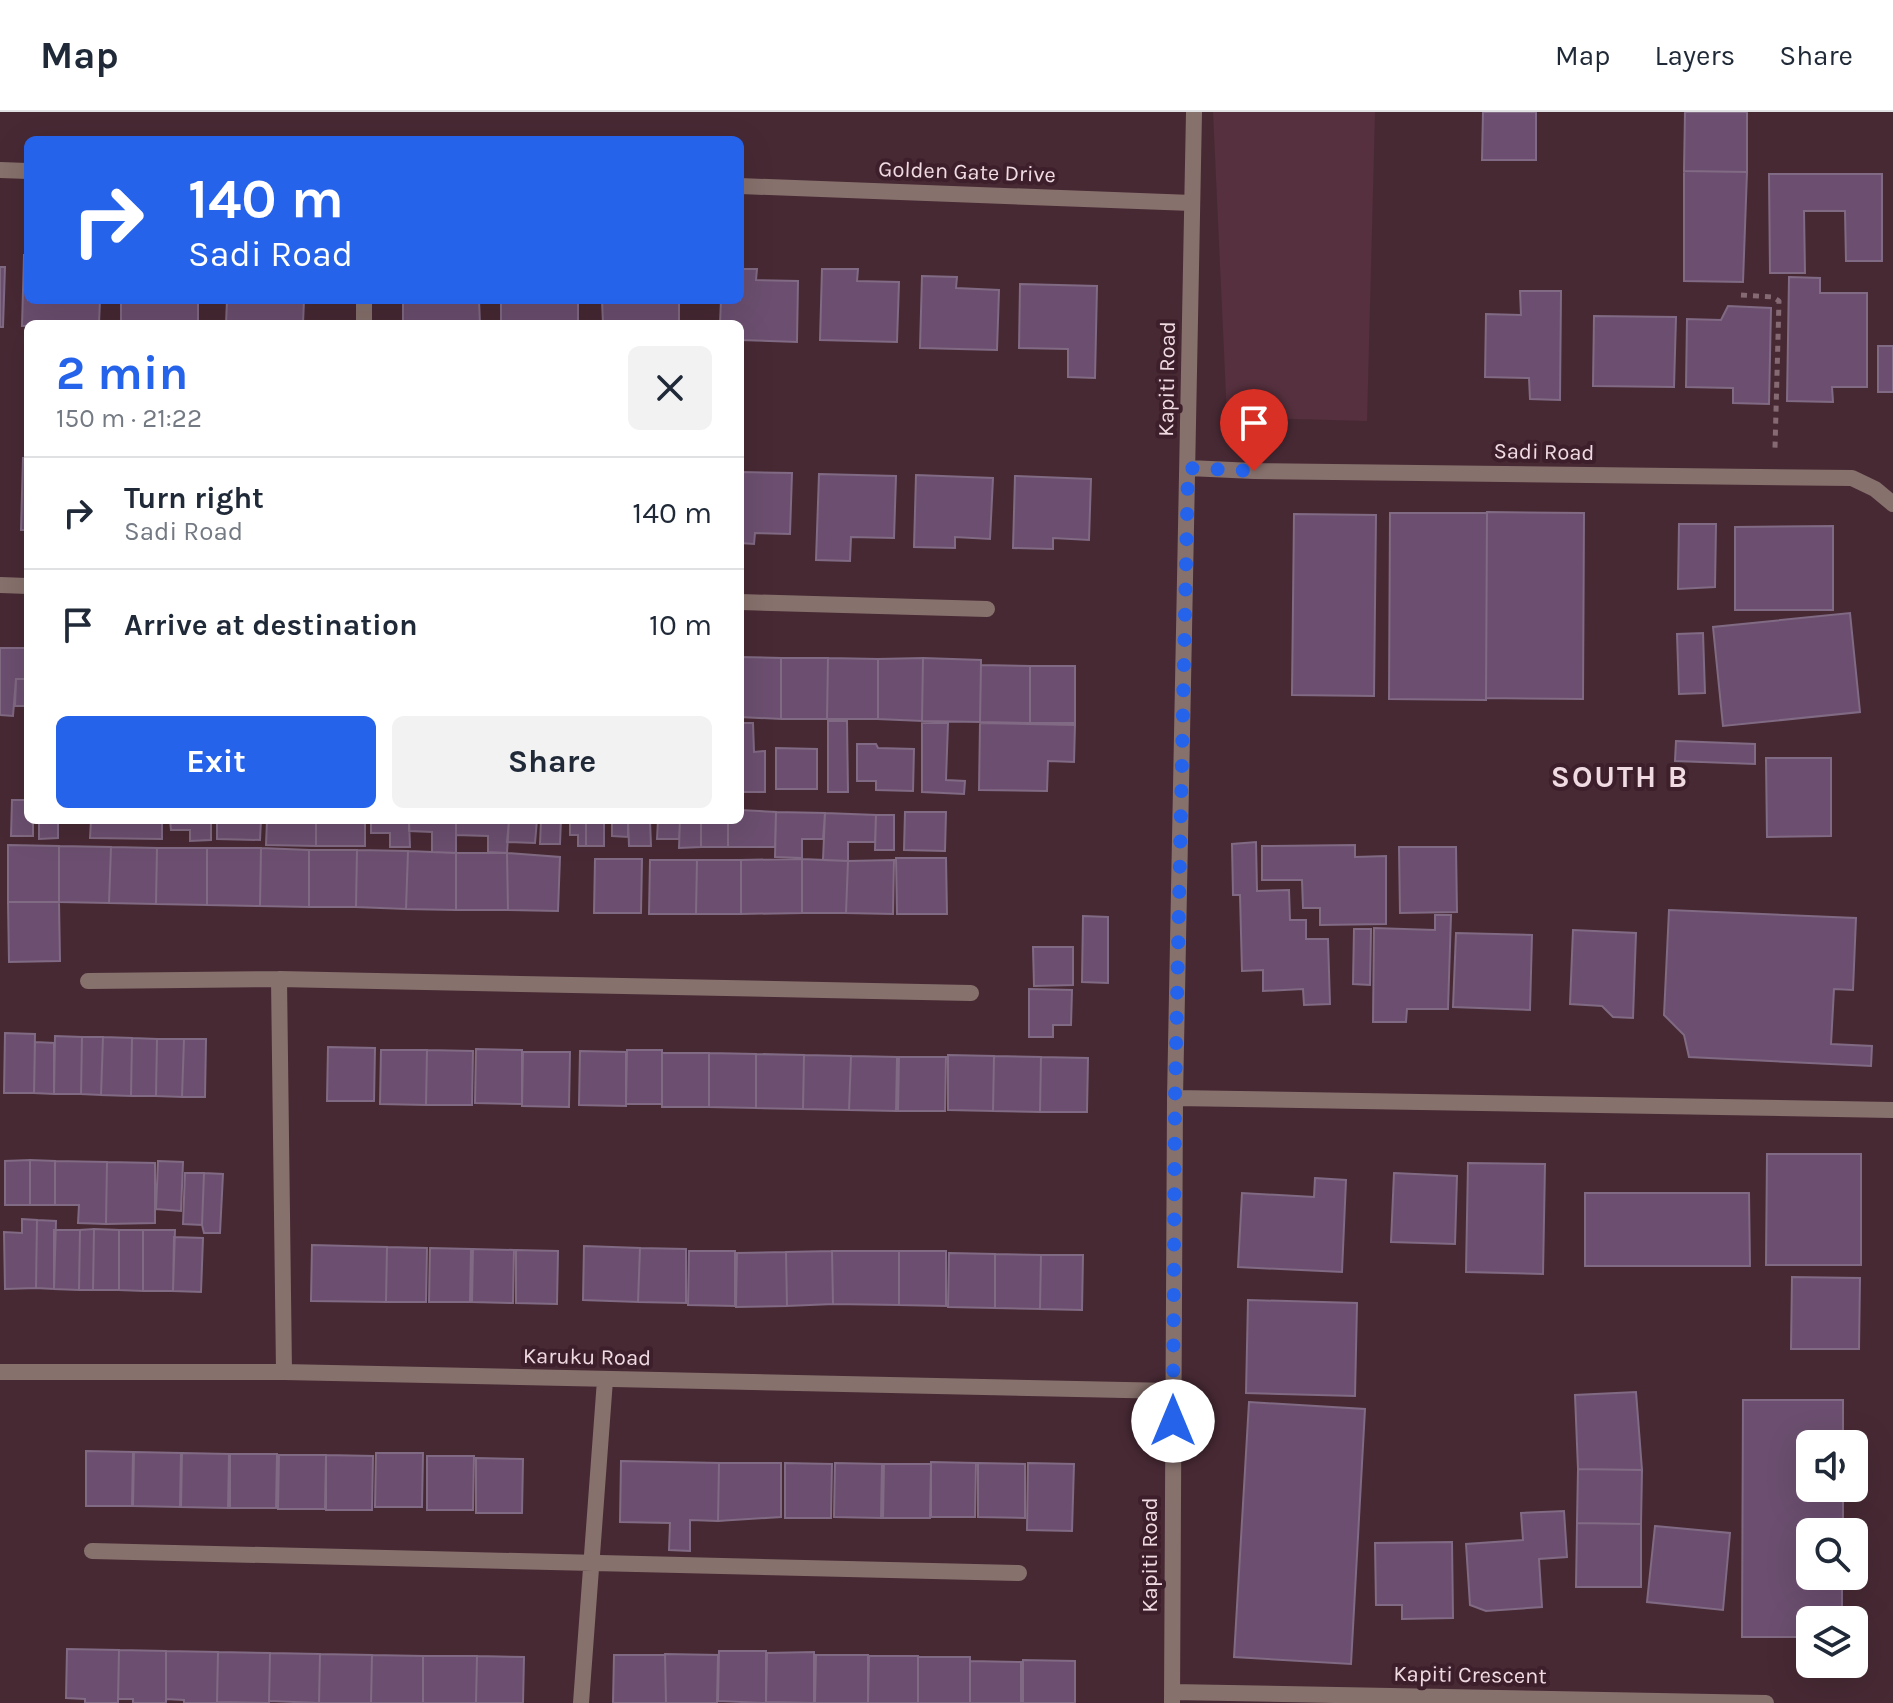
<!DOCTYPE html>
<meta charset="utf-8">
<style>
:root{--surface:#fff;--page:#f2f2f3;--text:#1f2937;--muted:#747a83;--line:#e0e1e3;--accent:#2563eb}
body{margin:0;font-family:Karla,sans-serif;background:var(--page);color:var(--text);height:100vh;display:flex;flex-direction:column;font-size:30px;white-space:nowrap}
*{box-sizing:border-box;margin:0}
p{font-size:26px;color:var(--muted)}
.icon{flex:none;width:44px;height:44px;fill:none;stroke:currentColor;stroke-width:2;stroke-linecap:round;stroke-linejoin:round}
.map{position:relative;flex:1;overflow:hidden}
.panel{position:absolute;left:24px;top:208px;width:720px;height:504px;display:flex;flex-direction:column;background:var(--surface);border-radius:12px;box-shadow:0 8px 32px #0002}
.panel>*{flex:none}
.top-card{position:absolute;left:24px;top:24px;width:720px;height:168px;border-radius:12px;box-shadow:0 8px 32px #0002;background:#2563eb;color:#fff;overflow:hidden}
.fabs{position:absolute;left:1796px;top:1318px;display:grid;gap:16px}
.fabs a{display:grid;place-items:center;width:72px;height:72px;border-radius:12px;background:var(--surface);box-shadow:0 8px 32px #0002;font-size:40px}
.pin{position:absolute;display:grid;place-items:center;width:68px;height:68px;color:#fff;margin:-82px -34px;border-radius:50% 50% 50% 0;rotate:-45deg;box-shadow:0 0 8px #0007}
.pin .icon{rotate:45deg}
.me{position:absolute;width:88px;margin:-44px;rotate:0deg;stroke-linejoin:round;filter:drop-shadow(0 0 6px #0008)}
.turn{display:flex;align-items:center;gap:28px;height:168px;padding:0 32px;font-size:36px}
.turn .icon{width:104px;height:104px;stroke-width:2.5}
.turn b{display:block;font-size:56px;line-height:68px}
.round{display:grid;place-items:center;flex:none;width:84px;height:84px;border-radius:12px;background:var(--page)}
.head{display:flex;align-items:center;justify-content:space-between;height:136px;padding:0 32px}
h1{font-size:48px;font-weight:700;line-height:60px;color:var(--accent)}
.button{display:flex;gap:16px;margin-top:auto;padding:16px 32px}
.button a{flex:1;height:92px;border-radius:12px;background:var(--accent);color:#fff;font-size:32px;font-weight:700;line-height:92px;text-align:center}
.button a+a{background:var(--page);color:var(--text)}
ul{padding:0;list-style:none}
li{display:flex;align-items:center;gap:24px;height:112px;padding:0 32px;border-top:2px solid var(--line)}
li div{flex:1}
li b{display:block;font-size:30px}
li em{font-style:normal}
header{display:flex;align-items:center;gap:48px;box-sizing:border-box;height:112px;padding:0 40px;background:var(--surface);border-bottom:2px solid var(--line)}
header strong{font-size:38px}
nav{display:flex;gap:44px;margin-inline-start:auto;font-size:28px}
.map>svg:first-child{display:block}
.built{fill:#56303e}
.building{fill:#6c4f70;stroke:#816a83;stroke-width:2}
.lines{fill:none;stroke-linecap:round;stroke-linejoin:round}
.path{stroke:#856a74;stroke-width:5;stroke-dasharray:6 6;stroke-linecap:butt}
.street{stroke:#87716d;stroke-width:16}
.route{stroke:#2563eb;stroke-width:14;stroke-dasharray:0 25.2}
.labels{text-anchor:middle;dominant-baseline:central;stroke-width:8;stroke-linejoin:round;paint-order:stroke}
.street-label{font-size:22px;fill:#f0dbe2;stroke:#3c1f2a}
.district-label{font-size:30px;font-weight:bold;letter-spacing:2px;fill:#f0dbe2;stroke:#3c1f2a}
</style>
<header>
<strong>Map</strong>
<nav><a>Map</a><a>Layers</a><a>Share</a></nav>
</header>
<div class="map">
<svg width="1893" height="1591" viewBox="0 0 1893 1591">
<rect width="100%" height="100%" fill="#472934"/>
<path class="built" d="M 1213,0 L 1375,0 L 1367,309 L 1227,305 Z"/>
<path class="building" d="M 1483,0 L 1536,0 L 1536,48 L 1482,48 Z
M 1685,0 L 1747,0 L 1747,60 L 1684,59 Z
M 1684,59 L 1747,60 L 1743,170 L 1684,169 Z
M 1769,62 L 1882,62 L 1882,149 L 1846,149 L 1845,99 L 1804,99 L 1805,161 L 1770,161 Z
M 24,143 L 28,143 L 28,188 L 100,188 L 99,212 L 22,214 Z
M 0,155 L 5,155 L 3,215 L 0,215 Z
M 740,157 L 757,157 L 756,168 L 798,169 L 797,230 L 740,228 L 740,212 L 720,212 L 721,188 L 740,188 Z
M 822,157 L 858,157 L 857,169 L 899,170 L 897,230 L 820,228 Z
M 922,164 L 957,165 L 956,176 L 999,178 L 997,238 L 920,236 Z
M 1789,165 L 1820,166 L 1820,181 L 1867,181 L 1867,275 L 1832,275 L 1833,290 L 1787,289 Z
M 1020,172 L 1097,174 L 1095,266 L 1068,265 L 1068,237 L 1019,236 Z
M 1520,179 L 1561,179 L 1560,288 L 1530,287 L 1529,266 L 1485,265 L 1486,202 L 1521,203 Z
M 121,188 L 198,188 L 198,212 L 121,212 Z
M 227,188 L 304,188 L 303,212 L 226,212 Z
M 403,188 L 479,188 L 480,212 L 403,212 Z
M 501,188 L 578,188 L 578,212 L 501,212 Z
M 602,188 L 679,188 L 679,212 L 603,212 Z
M 1728,194 L 1771,196 L 1769,292 L 1733,291 L 1733,276 L 1686,275 L 1687,207 L 1721,208 Z
M 1594,204 L 1676,205 L 1674,275 L 1593,274 Z
M 1878,234 L 1893,234 L 1893,280 L 1878,280 Z
M 23,346 L 28,346 L 28,418 L 21,418 Z
M 740,360 L 792,361 L 790,422 L 755,421 L 754,432 L 740,431 Z
M 819,362 L 896,364 L 894,426 L 851,425 L 850,449 L 816,448 Z
M 916,363 L 993,366 L 990,427 L 955,425 L 955,436 L 914,435 Z
M 1015,364 L 1091,367 L 1089,428 L 1053,426 L 1053,437 L 1013,436 Z
M 1487,400 L 1584,401 L 1583,587 L 1486,586 Z
M 1390,401 L 1487,401 L 1486,588 L 1389,587 Z
M 1294,402 L 1376,403 L 1374,584 L 1292,583 Z
M 1679,412 L 1716,412 L 1715,475 L 1678,477 Z
M 1833,414 L 1833,498 L 1735,498 L 1735,415 Z
M 1850,501 L 1860,600 L 1723,614 L 1713,515 Z
M 1703,521 L 1705,581 L 1679,582 L 1677,522 Z
M 0,536 L 28,536 L 28,567 L 16,567 L 13,604 L 0,603 Z
M 740,545 L 781,546 L 781,607 L 740,605 Z
M 781,546 L 828,546 L 827,607 L 781,607 Z
M 828,546 L 878,547 L 878,607 L 827,607 Z
M 923,546 L 981,548 L 980,610 L 922,609 Z
M 923,546 L 922,609 L 878,607 L 878,547 Z
M 981,553 L 1030,554 L 1030,611 L 980,610 Z
M 1030,554 L 1075,554 L 1075,611 L 1030,611 Z
M 16,567 L 28,567 L 28,594 L 15,594 Z
M 828,609 L 847,609 L 848,680 L 828,680 Z
M 740,611 L 753,611 L 754,640 L 765,639 L 765,680 L 740,680 Z
M 922,611 L 948,611 L 946,668 L 965,669 L 964,682 L 922,680 Z
M 980,611 L 1075,613 L 1074,650 L 1048,649 L 1047,679 L 979,678 Z
M 1676,629 L 1755,632 L 1755,652 L 1675,649 Z
M 857,632 L 876,632 L 878,636 L 914,637 L 913,679 L 876,678 L 876,669 L 857,669 Z
M 776,636 L 817,637 L 817,677 L 776,677 Z
M 1766,646 L 1831,646 L 1831,724 L 1767,725 Z
M 12,688 L 28,688 L 28,708 L 33,708 L 33,724 L 11,724 Z
M 740,698 L 776,700 L 775,735 L 728,735 L 728,708 L 740,708 Z
M 776,700 L 825,701 L 823,727 L 802,727 L 802,746 L 775,745 Z
M 905,700 L 946,700 L 945,739 L 904,738 Z
M 825,701 L 876,703 L 875,730 L 848,730 L 848,749 L 823,748 Z
M 876,703 L 894,703 L 894,738 L 875,738 Z
M 39,708 L 58,708 L 58,726 L 39,727 Z
M 91,708 L 162,708 L 162,727 L 90,726 Z
M 170,708 L 211,708 L 211,728 L 190,729 L 190,718 L 171,718 Z
M 217,708 L 261,708 L 260,728 L 217,727 Z
M 267,708 L 316,708 L 316,734 L 266,733 Z
M 316,708 L 365,708 L 365,734 L 316,734 Z
M 371,708 L 409,708 L 410,735 L 390,735 L 390,721 L 371,721 Z
M 409,708 L 456,708 L 456,741 L 432,740 L 432,720 L 409,719 Z
M 456,708 L 509,708 L 507,741 L 488,740 L 488,724 L 456,723 Z
M 509,708 L 537,708 L 535,731 L 507,730 Z
M 541,708 L 561,708 L 560,732 L 540,732 Z
M 570,708 L 586,708 L 586,734 L 578,734 L 578,723 L 570,723 Z
M 586,708 L 604,708 L 604,734 L 586,734 Z
M 612,708 L 628,708 L 628,725 L 612,724 Z
M 628,708 L 650,708 L 651,734 L 629,734 Z
M 658,708 L 680,708 L 679,727 L 657,727 Z
M 680,708 L 701,708 L 701,735 L 679,736 Z
M 701,708 L 728,708 L 728,735 L 701,735 Z
M 1256,730 L 1257,779 L 1289,778 L 1290,808 L 1306,808 L 1306,827 L 1328,827 L 1330,892 L 1304,893 L 1303,877 L 1263,879 L 1263,858 L 1242,859 L 1240,783 L 1233,783 L 1232,732 Z
M 8,733 L 59,734 L 59,790 L 8,790 Z
M 1355,733 L 1355,745 L 1386,744 L 1386,812 L 1320,813 L 1320,796 L 1303,796 L 1302,768 L 1262,768 L 1262,734 Z
M 59,734 L 111,735 L 109,791 L 59,790 Z
M 111,735 L 157,736 L 156,792 L 109,791 Z
M 1399,735 L 1456,735 L 1457,800 L 1400,801 Z
M 157,736 L 207,736 L 207,793 L 156,792 Z
M 207,736 L 261,736 L 260,794 L 207,793 Z
M 261,736 L 309,738 L 309,795 L 260,794 Z
M 309,738 L 357,738 L 356,795 L 309,795 Z
M 357,738 L 408,739 L 406,797 L 356,795 Z
M 408,739 L 456,741 L 456,798 L 406,797 Z
M 456,741 L 507,741 L 508,798 L 456,798 Z
M 507,741 L 560,745 L 558,799 L 508,798 Z
M 896,746 L 946,746 L 947,802 L 897,802 Z
M 595,747 L 642,747 L 641,801 L 594,801 Z
M 802,747 L 848,749 L 846,801 L 802,801 Z
M 802,747 L 802,801 L 741,802 L 741,748 Z
M 650,748 L 697,748 L 696,802 L 649,802 Z
M 697,748 L 741,748 L 741,802 L 696,802 Z
M 894,748 L 893,802 L 846,801 L 848,749 Z
M 8,790 L 59,790 L 60,849 L 9,850 Z
M 1669,798 L 1856,806 L 1853,878 L 1834,877 L 1831,932 L 1872,934 L 1871,954 L 1689,945 L 1684,923 L 1664,903 Z
M 1435,803 L 1451,803 L 1448,897 L 1407,897 L 1406,910 L 1373,910 L 1374,816 L 1435,818 Z
M 1083,804 L 1108,805 L 1108,871 L 1082,870 Z
M 1354,817 L 1371,817 L 1370,873 L 1353,872 Z
M 1573,818 L 1636,821 L 1633,906 L 1613,905 L 1602,894 L 1570,892 Z
M 1456,821 L 1532,823 L 1530,898 L 1453,895 Z
M 1033,835 L 1073,835 L 1073,873 L 1034,874 Z
M 1029,877 L 1072,878 L 1071,913 L 1053,913 L 1053,925 L 1029,925 Z
M 5,921 L 35,922 L 34,981 L 4,981 Z
M 55,924 L 82,925 L 81,982 L 54,982 Z
M 82,925 L 103,925 L 101,983 L 81,982 Z
M 103,925 L 132,926 L 131,984 L 101,983 Z
M 132,926 L 157,927 L 156,984 L 131,984 Z
M 157,927 L 184,927 L 182,985 L 156,984 Z
M 184,927 L 206,927 L 205,985 L 182,985 Z
M 35,930 L 54,931 L 54,982 L 34,981 Z
M 328,935 L 375,936 L 374,989 L 327,989 Z
M 476,937 L 522,938 L 522,992 L 475,991 Z
M 381,938 L 427,938 L 426,993 L 380,992 Z
M 427,938 L 473,939 L 472,993 L 426,993 Z
M 627,938 L 662,938 L 662,992 L 626,992 Z
M 580,939 L 626,940 L 626,994 L 579,993 Z
M 523,940 L 570,940 L 569,995 L 522,994 Z
M 662,941 L 709,941 L 709,995 L 662,995 Z
M 709,941 L 756,942 L 756,996 L 709,995 Z
M 756,942 L 804,943 L 803,997 L 756,996 Z
M 804,943 L 851,944 L 849,998 L 803,997 Z
M 948,943 L 994,944 L 993,999 L 948,998 Z
M 851,944 L 897,945 L 896,999 L 849,998 Z
M 994,944 L 1041,945 L 1040,1000 L 993,999 Z
M 899,945 L 946,945 L 945,999 L 898,999 Z
M 1041,945 L 1088,946 L 1087,1000 L 1040,1000 Z
M 1767,1042 L 1861,1042 L 1861,1153 L 1766,1153 Z
M 30,1048 L 55,1049 L 55,1093 L 30,1093 Z
M 30,1048 L 30,1093 L 5,1093 L 5,1049 Z
M 55,1049 L 107,1050 L 106,1112 L 78,1111 L 79,1093 L 55,1093 Z
M 158,1049 L 183,1050 L 181,1099 L 156,1097 Z
M 107,1050 L 155,1051 L 155,1111 L 106,1112 Z
M 1468,1051 L 1545,1052 L 1543,1162 L 1466,1160 Z
M 185,1061 L 204,1061 L 202,1113 L 183,1112 Z
M 204,1061 L 223,1062 L 220,1121 L 204,1121 L 202,1113 Z
M 1394,1061 L 1457,1064 L 1455,1132 L 1391,1130 Z
M 1315,1066 L 1346,1068 L 1342,1160 L 1238,1155 L 1242,1081 L 1314,1085 Z
M 1585,1081 L 1749,1081 L 1750,1154 L 1585,1154 Z
M 22,1107 L 37,1108 L 36,1176 L 5,1177 L 4,1120 L 22,1121 Z
M 37,1108 L 56,1109 L 54,1177 L 36,1176 Z
M 94,1117 L 93,1178 L 79,1178 L 80,1118 Z
M 94,1117 L 119,1118 L 119,1178 L 93,1178 Z
M 54,1118 L 80,1118 L 79,1178 L 54,1177 Z
M 119,1118 L 143,1118 L 143,1179 L 119,1178 Z
M 143,1118 L 175,1118 L 173,1179 L 143,1179 Z
M 174,1125 L 203,1126 L 201,1180 L 173,1179 Z
M 312,1133 L 387,1135 L 386,1190 L 311,1189 Z
M 584,1134 L 640,1136 L 638,1190 L 583,1188 Z
M 387,1135 L 427,1136 L 426,1190 L 386,1190 Z
M 430,1136 L 471,1137 L 470,1190 L 429,1190 Z
M 640,1136 L 686,1137 L 686,1191 L 638,1190 Z
M 473,1137 L 514,1138 L 513,1191 L 472,1190 Z
M 516,1138 L 558,1139 L 557,1192 L 516,1191 Z
M 689,1139 L 735,1139 L 735,1194 L 688,1193 Z
M 832,1139 L 899,1139 L 899,1193 L 833,1192 Z
M 832,1139 L 833,1192 L 787,1194 L 786,1140 Z
M 899,1139 L 946,1139 L 946,1194 L 899,1193 Z
M 786,1140 L 787,1194 L 736,1195 L 737,1141 Z
M 949,1141 L 995,1142 L 995,1196 L 948,1195 Z
M 995,1142 L 1041,1143 L 1040,1197 L 995,1196 Z
M 1041,1143 L 1083,1143 L 1082,1198 L 1040,1197 Z
M 1792,1165 L 1860,1166 L 1859,1237 L 1791,1237 Z
M 1248,1188 L 1357,1191 L 1355,1284 L 1246,1281 Z
M 1636,1280 L 1642,1358 L 1578,1357 L 1575,1283 Z
M 1743,1288 L 1843,1288 L 1843,1332 L 1810,1332 L 1810,1376 L 1843,1376 L 1843,1420 L 1810,1420 L 1810,1464 L 1842,1464 L 1842,1508 L 1810,1508 L 1810,1525 L 1742,1525 Z
M 1249,1290 L 1365,1297 L 1351,1552 L 1234,1545 Z
M 86,1339 L 133,1340 L 132,1394 L 86,1394 Z
M 134,1340 L 181,1341 L 180,1395 L 133,1394 Z
M 182,1341 L 229,1342 L 228,1396 L 181,1395 Z
M 376,1341 L 423,1341 L 422,1395 L 375,1395 Z
M 230,1342 L 277,1342 L 276,1396 L 230,1396 Z
M 279,1343 L 326,1343 L 325,1397 L 278,1397 Z
M 326,1343 L 373,1344 L 372,1398 L 326,1398 Z
M 427,1344 L 474,1344 L 473,1398 L 427,1398 Z
M 476,1346 L 523,1347 L 522,1401 L 476,1401 Z
M 621,1349 L 719,1351 L 718,1409 L 690,1408 L 690,1439 L 669,1438 L 670,1411 L 620,1410 Z
M 931,1350 L 976,1351 L 975,1405 L 931,1405 Z
M 719,1351 L 781,1351 L 781,1405 L 718,1409 Z
M 785,1351 L 832,1352 L 831,1406 L 785,1406 Z
M 835,1351 L 882,1352 L 881,1406 L 834,1405 Z
M 978,1351 L 1025,1352 L 1025,1406 L 978,1405 Z
M 1028,1351 L 1074,1352 L 1072,1419 L 1027,1418 Z
M 884,1352 L 931,1352 L 930,1406 L 883,1406 Z
M 1578,1357 L 1642,1358 L 1641,1412 L 1577,1411 Z
M 1564,1399 L 1567,1445 L 1539,1447 L 1542,1495 L 1486,1499 L 1470,1493 L 1466,1432 L 1523,1428 L 1521,1401 Z
M 1577,1411 L 1641,1412 L 1641,1475 L 1576,1475 Z
M 1655,1414 L 1730,1421 L 1723,1498 L 1647,1490 Z
M 1452,1430 L 1453,1506 L 1402,1507 L 1402,1493 L 1376,1493 L 1375,1431 Z
M 67,1537 L 119,1538 L 118,1591 L 85,1591 L 85,1587 L 66,1586 Z
M 119,1538 L 166,1539 L 166,1591 L 133,1591 L 133,1587 L 118,1587 Z
M 166,1539 L 218,1540 L 217,1591 L 184,1591 L 184,1588 L 166,1587 Z
M 719,1539 L 766,1539 L 766,1591 L 718,1589 Z
M 218,1540 L 270,1541 L 269,1591 L 217,1590 Z
M 814,1540 L 814,1591 L 766,1590 L 767,1541 Z
M 270,1541 L 320,1542 L 319,1591 L 269,1589 Z
M 320,1542 L 372,1543 L 371,1591 L 319,1591 Z
M 665,1542 L 718,1543 L 717,1591 L 666,1591 Z
M 372,1543 L 423,1544 L 423,1591 L 371,1591 Z
M 614,1543 L 665,1543 L 666,1591 L 613,1591 Z
M 816,1543 L 868,1543 L 868,1591 L 815,1591 Z
M 423,1544 L 477,1544 L 476,1591 L 423,1591 Z
M 477,1544 L 524,1545 L 523,1591 L 476,1591 Z
M 869,1544 L 918,1544 L 918,1591 L 868,1591 Z
M 918,1545 L 970,1545 L 970,1591 L 918,1591 Z
M 1023,1548 L 1075,1549 L 1075,1591 L 1023,1591 Z
M 970,1549 L 1021,1550 L 1021,1591 L 970,1591 Z"/>
<g class="lines">
<path class="path" d="M 1741,183 L 1773,185 L 1779,189 L 1775,336"/>
<path class="street" d="M 0,58 L 28,59
M 740,74 L 1192,91
M 364,188 L 364,212
M 1188,356 L 1254,359 L 1852,366 L 1875,377 L 1893,392
M 0,473 L 28,474
M 740,490 L 987,497
M 279,867 L 284,1260
M 88,869 L 279,867 L 971,881
M 1175,986 L 1893,998
M 0,1260 L 284,1260 L 1173,1279
M 92,1439 L 1019,1461
M 1172,1580 L 1766,1591
M 581,1591 L 605,1268
M 1172,1591 L 1175,986 L 1194,0"/>
</g>
<g class="lines">
<path class="route" d="M 1173,1309 L 1175,986 L 1188,356 L 1254,359"/>
</g>
<g class="labels">
<g class="street-label">
<text transform="translate(967 60) rotate(2)">Golden Gate Drive</text>
<text transform="translate(1167 267) rotate(-89)">Kapiti Road</text>
<text transform="translate(1544 340) rotate(1)">Sadi Road</text>
<text transform="translate(587 1245) rotate(1)">Karuku Road</text>
<text transform="translate(1150 1443) rotate(-90)">Kapiti Road</text>
<text transform="translate(1470 1563) rotate(1)">Kapiti Crescent</text>
</g>
<g class="district-label">
<text x="1620" y="665">SOUTH B</text>
</g>
</g>
</svg>
<div class="fabs">
<a><svg class="icon" aria-label="sound" viewBox="0 0 24 24"><path d="M4 9h4l5-4v14l-5-4H4zM17 9q2 3 0 6"/></svg></a>
<a><svg class="icon" aria-label="search" viewBox="0 0 24 24"><circle cx="10" cy="10" r="6"/><path d="M15 15l6 6"/></svg></a>
<a><svg class="icon" aria-label="layers" viewBox="0 0 24 24"><path d="M12 4l9 5-9 5-9-5zM3 14l9 5 9-5"/></svg></a>
</div>
<div class="pin" style="left:1254px;top:359px;background:#d93025"><svg class="icon" aria-label="arrive" viewBox="0 0 24 24"><path d="M6 21V4h12l-3 4 3 4H6"/></svg></div>
<svg class="me" style="left:1173px;top:1309px" viewBox="-20 -20 40 40"><circle r="19" fill="#fff"/><path d="M0-13L10 11 0 6-10 11z" fill="#2563eb"/></svg>
<div class="top-card">
<div class="turn"><svg class="icon" aria-label="right" viewBox="0 0 24 24"><path d="M7 20v-9h11M14 6l5 5-5 5"/></svg><div><b>140 m</b>Sadi Road</div></div>
</div>
<section class="panel">
<div class="head"><div><h1>2 min</h1><p>150 m · 21:22</p></div><a class="round"><svg class="icon" aria-label="close" viewBox="0 0 24 24"><path d="M6 6l12 12M18 6L6 18"/></svg></a></div>
<ul>
<li><svg class="icon" aria-label="right" viewBox="0 0 24 24"><path d="M7 20v-9h11M14 6l5 5-5 5"/></svg><div><b>Turn right</b><p>Sadi Road</p></div><em>140 m</em></li>
<li><svg class="icon" aria-label="arrive" viewBox="0 0 24 24"><path d="M6 21V4h12l-3 4 3 4H6"/></svg><div><b>Arrive at destination</b></div><em>10 m</em></li>
</ul>
<div class="button"><a>Exit</a><a>Share</a></div>
</section>
</div>
